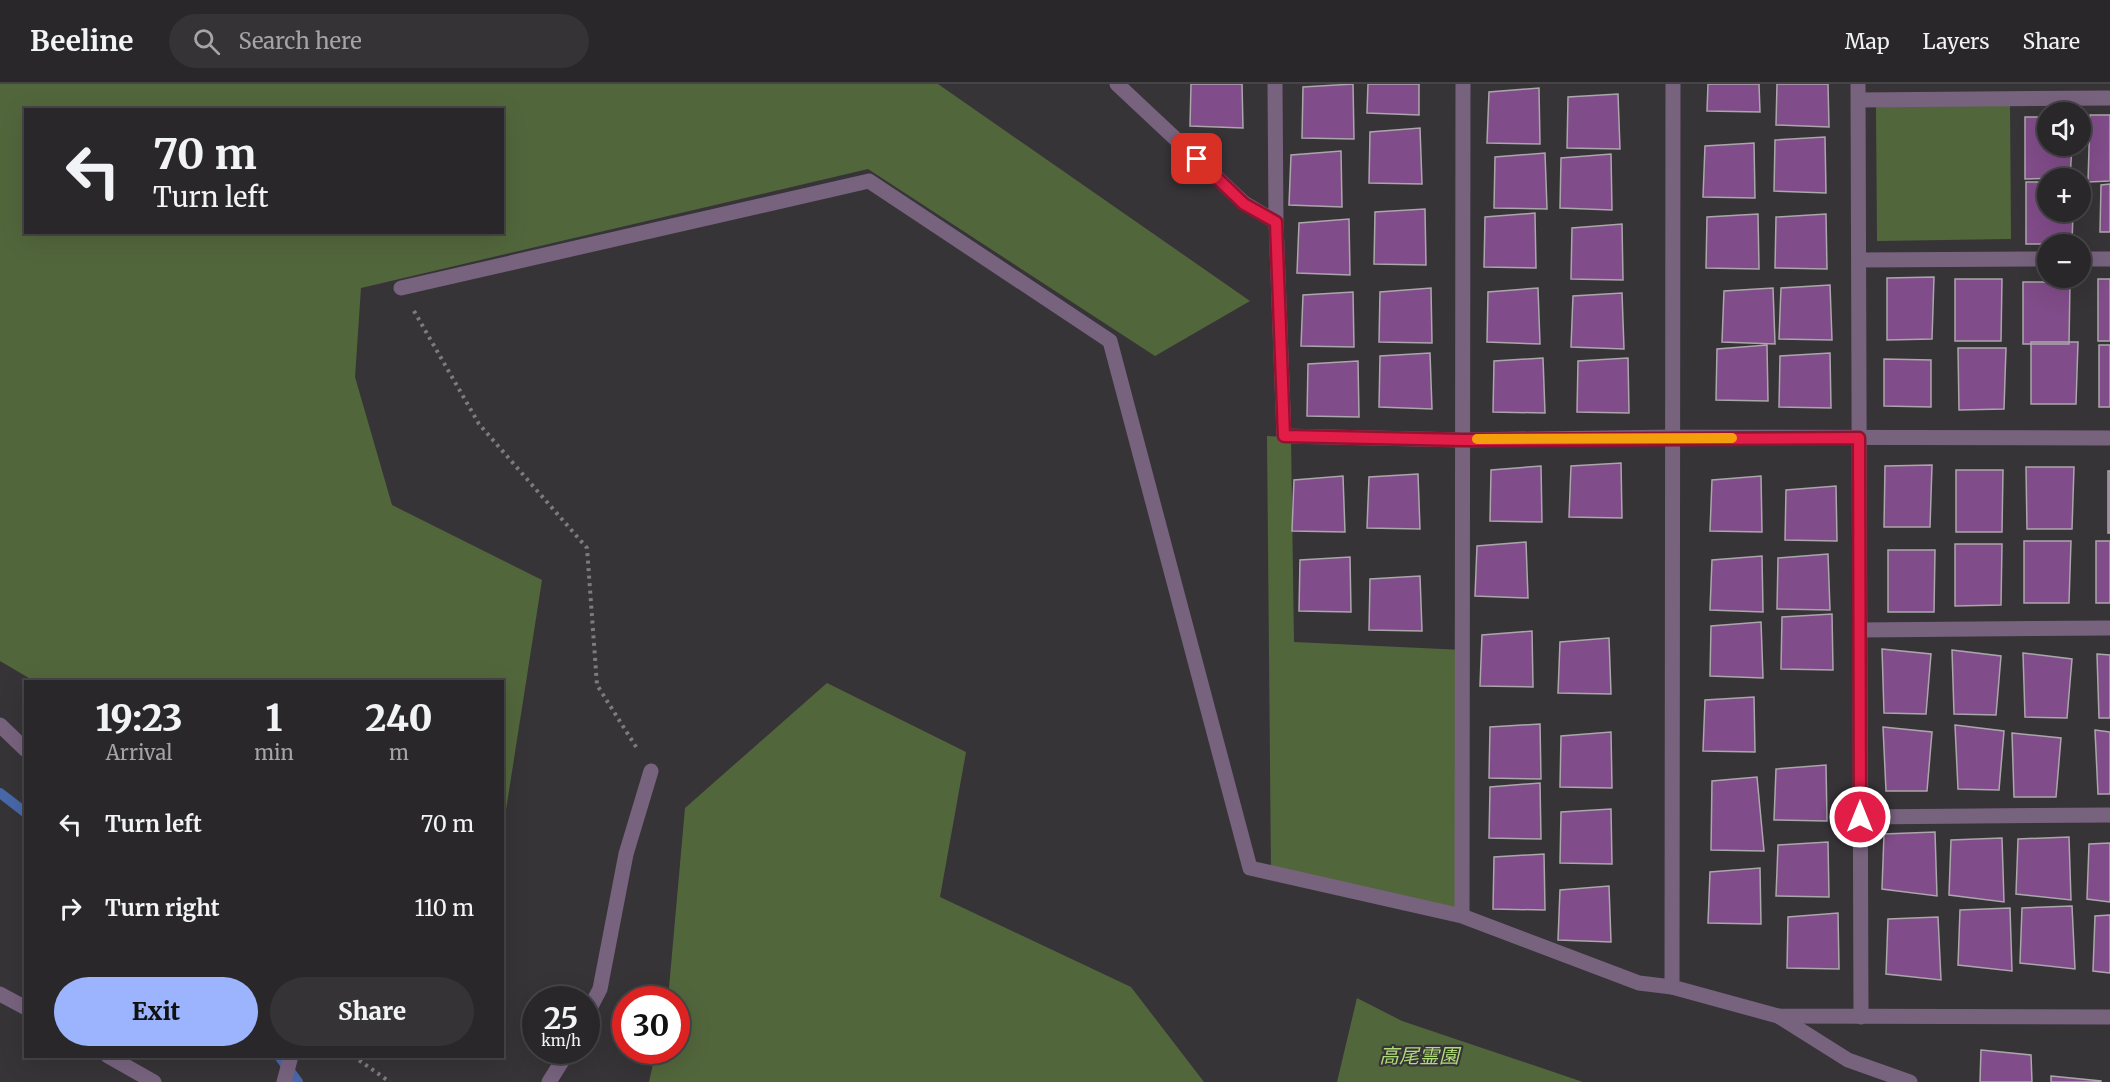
<!DOCTYPE html>
<meta charset="utf-8">
<style>
:root{--surface:#29272a;--page:#353336;--text:#f1f3f6;--muted:#a5a5a8;--line:#454447;--accent:#9cb4fd}
body{margin:0;font-family:Merriweather,"Noto Sans JP",serif;background:var(--page);color:var(--text);height:100vh;display:flex;flex-direction:column;font-size:22px;white-space:nowrap}
*{box-sizing:border-box;margin:0}
p{font-size:20px;color:var(--muted)}
.icon{flex:none;width:33px;height:33px;fill:none;stroke:currentColor;stroke-width:2;stroke-linecap:round;stroke-linejoin:round}
.map{position:relative;flex:1;overflow:hidden}
.panel{position:absolute;left:24px;top:596px;width:480px;height:378px;display:flex;flex-direction:column;background:var(--surface);border-radius:0px;box-shadow:0 6px 24px #0002,0 0 0 2px var(--line)}
.panel>*{flex:none}
.top-card{position:absolute;left:24px;top:24px;width:480px;height:126px;border-radius:0px;box-shadow:0 6px 24px #0002,0 0 0 2px var(--line);background:#29272a;color:var(--text);overflow:hidden}
.buttons{position:absolute;left:2037px;top:18px;display:grid;gap:12px}
.buttons a{display:grid;place-items:center;width:54px;height:54px;border-radius:50%;background:var(--surface);box-shadow:0 6px 24px #0002,0 0 0 2px var(--line);font-size:30px}
.speed{position:absolute;left:522px;top:902px;display:flex;gap:12px;font-size:30px;font-weight:700;text-align:center}
.speed>*{display:grid;place-content:center;width:78px;height:78px;border-radius:50%;background:var(--surface);box-shadow:0 6px 24px #0002,0 0 0 2px var(--line);line-height:1}
.speed small{font-size:15px;font-weight:400}
.speed .limit{border:9px solid #d22;background:#fff;color:#111}
.pin{position:absolute;display:grid;place-items:center;width:51px;height:51px;color:#fff;margin:-26px;border-radius:12px;box-shadow:0 3px 9px #0006}
.me{position:absolute;width:66px;margin:-33px;rotate:0deg;stroke-linejoin:round;filter:drop-shadow(0 0 4px #0008)}
.turn{display:flex;align-items:center;gap:21px;height:126px;padding:0 30px;font-size:27px}
.turn .icon{width:78px;height:78px;stroke-width:2.5}
.turn b{display:block;font-size:42px;line-height:51px}
.eta{display:flex;justify-content:space-evenly;align-items:center;height:102px;text-align:center}
.eta b{font-size:36px;font-weight:800;line-height:42px}
.cta{display:flex;gap:12px;margin-top:auto;padding:12px 30px}
.cta a{flex:1;height:69px;border-radius:36px;background:var(--accent);color:#111;font-size:24px;font-weight:800;line-height:69px;text-align:center}
.cta a+a{background:var(--page);color:var(--text)}
ul{padding:0;list-style:none}
li{display:flex;align-items:center;gap:18px;height:84px;padding:0 30px}
li div{flex:1}
li b{display:block;font-size:22px}
li em{font-style:normal}
header{display:flex;align-items:center;gap:36px;box-sizing:border-box;height:84px;padding:0 30px;background:var(--surface);border-bottom:2px solid var(--line)}
header strong{font-size:28px}
nav{display:flex;gap:33px;margin-inline-start:auto;font-size:21px}
.search{width:420px;height:54px;background:var(--page);display:flex;align-items:center;gap:15px;box-sizing:border-box;padding:0 21px;border-radius:33px;color:var(--muted);font-size:22px}
.map>svg:first-child{display:block}
.green{fill:#52663c;fill-rule:evenodd}
.lines{fill:none;stroke-linecap:round;stroke-linejoin:round}
.stream{stroke:#4868a9;stroke-width:10}
.building{fill:#804c89;stroke:#aba6ab;stroke-width:1.5}
.path{stroke:#7e7b7e;stroke-width:4;stroke-dasharray:3 4.5;stroke-linecap:butt}
.service{stroke:#78637f;stroke-width:15}
.minor{stroke:#78637f;stroke-width:15}
.tertiary{stroke:#78637f;stroke-width:15}
.route-casing{stroke:#92132f;stroke-width:15}
.route{stroke:#e11d48;stroke-width:10}
.slow{stroke:#f59e0b;stroke-width:10}
.labels{text-anchor:middle;dominant-baseline:central;stroke-width:4.5;stroke-linejoin:round;paint-order:stroke}
.park-label{font-size:20px;font-style:italic;fill:#aedc76;stroke:#373438}
</style>
<header>
<strong>Beeline</strong>
<div class="search"><svg class="icon" aria-label="search" viewBox="0 0 24 24"><circle cx="10" cy="10" r="6"/><path d="M15 15l6 6"/></svg>Search here</div>
<nav><a>Map</a><a>Layers</a><a>Share</a></nav>
</header>
<div class="map">
<svg width="2110" height="998" viewBox="0 0 2110 998">
<rect width="100%" height="100%" fill="#373438"/>
<path class="green" d="M 0,0 L 938,0 L 1250,217 L 1155,272 L 868,85 L 361,204 L 355,293 L 392,421 L 542,496 L 503,745 L 502,597 L 34,597 L 0,577 ZM 26,26 L 502,26 L 502,148 L 26,148 Z
M 2010,21 L 2011,155 L 1877,157 L 1876,22 Z
M 1267,352 L 1291,353 L 1294,558 L 1463,566 L 1462,832 L 1271,789 Z
M 827,599 L 966,668 L 940,813 L 1131,903 L 1204,998 L 649,998 L 656,966 L 676,966 L 676,915 L 668,915 L 685,724 Z
M 1357,914 L 1402,937 L 1583,998 L 1337,998 Z"/>
<g class="lines">
<path class="stream" d="M 0,709 L 26,729
M 279,972 L 298,998"/>
</g>
<path class="building" d="M 1191,0 L 1242,0 L 1243,44 L 1190,42 Z
M 1353,0 L 1354,55 L 1302,54 L 1303,3 Z
M 1368,0 L 1419,0 L 1419,31 L 1367,29 Z
M 1708,0 L 1759,0 L 1760,28 L 1707,27 Z
M 1777,0 L 1828,0 L 1829,43 L 1776,41 Z
M 1539,4 L 1540,60 L 1487,59 L 1489,8 Z
M 1618,10 L 1620,65 L 1567,64 L 1568,13 Z
M 2090,31 L 2110,31 L 2110,97 L 2088,98 Z
M 2025,33 L 2048,33 L 2048,62 L 2072,62 L 2070,94 L 2025,95 Z
M 1420,44 L 1422,100 L 1369,99 L 1370,48 Z
M 1825,53 L 1826,109 L 1774,107 L 1775,56 Z
M 1754,59 L 1755,114 L 1703,113 L 1705,62 Z
M 1341,67 L 1342,123 L 1289,121 L 1291,71 Z
M 1545,69 L 1547,125 L 1494,124 L 1495,73 Z
M 1611,70 L 1612,126 L 1560,124 L 1561,74 Z
M 2026,98 L 2048,98 L 2048,128 L 2073,128 L 2072,160 L 2026,160 Z
M 2110,100 L 2110,148 L 2100,148 L 2101,101 Z
M 1425,125 L 1426,181 L 1374,180 L 1375,128 Z
M 1535,129 L 1536,184 L 1484,183 L 1485,133 Z
M 1758,130 L 1759,185 L 1706,184 L 1707,133 Z
M 1826,130 L 1827,185 L 1775,184 L 1776,133 Z
M 1349,135 L 1350,191 L 1297,189 L 1299,139 Z
M 1622,140 L 1623,196 L 1571,195 L 1572,144 Z
M 1934,193 L 1932,255 L 1887,256 L 1887,194 Z
M 1955,195 L 2002,195 L 2001,257 L 1955,257 Z
M 2098,195 L 2110,195 L 2110,257 L 2098,257 Z
M 2023,198 L 2070,198 L 2069,260 L 2023,260 Z
M 1830,201 L 1832,256 L 1779,255 L 1781,204 Z
M 1431,204 L 1432,259 L 1379,258 L 1380,208 Z
M 1538,204 L 1540,260 L 1487,258 L 1488,208 Z
M 1773,204 L 1775,260 L 1722,258 L 1724,207 Z
M 1353,208 L 1354,263 L 1301,262 L 1303,211 Z
M 1622,209 L 1624,265 L 1571,263 L 1573,212 Z
M 2031,258 L 2078,258 L 2076,320 L 2031,320 Z
M 1767,261 L 1768,317 L 1716,316 L 1717,265 Z
M 2099,261 L 2110,261 L 2110,323 L 2099,323 Z
M 1958,264 L 2006,264 L 2004,325 L 1959,326 Z
M 1430,269 L 1432,325 L 1379,323 L 1380,272 Z
M 1830,269 L 1831,324 L 1779,323 L 1780,272 Z
M 1543,274 L 1545,329 L 1493,328 L 1494,277 Z
M 1628,274 L 1629,329 L 1577,328 L 1578,277 Z
M 1884,275 L 1931,276 L 1931,323 L 1884,322 Z
M 1358,277 L 1359,333 L 1307,332 L 1308,280 Z
M 1621,379 L 1622,434 L 1569,433 L 1571,382 Z
M 1932,381 L 1930,443 L 1884,443 L 1885,382 Z
M 1541,382 L 1542,438 L 1490,437 L 1491,386 Z
M 2026,383 L 2074,383 L 2072,445 L 2027,445 Z
M 1956,386 L 2003,386 L 2002,448 L 1956,448 Z
M 2108,387 L 2110,387 L 2110,449 L 2108,449 Z
M 1418,390 L 1420,445 L 1367,444 L 1369,393 Z
M 1343,392 L 1345,448 L 1292,447 L 1294,396 Z
M 1761,392 L 1762,448 L 1710,447 L 1712,396 Z
M 1836,402 L 1837,457 L 1785,456 L 1786,406 Z
M 2024,457 L 2071,457 L 2069,519 L 2024,519 Z
M 2096,457 L 2110,457 L 2110,519 L 2096,519 Z
M 1526,458 L 1528,514 L 1475,512 L 1477,462 Z
M 1955,460 L 2002,460 L 2001,521 L 1955,522 Z
M 1888,466 L 1935,466 L 1934,528 L 1888,528 Z
M 1828,470 L 1830,526 L 1777,525 L 1778,474 Z
M 1762,472 L 1763,528 L 1710,526 L 1712,476 Z
M 1350,473 L 1351,528 L 1299,527 L 1300,476 Z
M 1420,492 L 1422,547 L 1369,546 L 1370,495 Z
M 1832,530 L 1833,586 L 1781,585 L 1782,533 Z
M 1761,538 L 1763,594 L 1710,592 L 1711,542 Z
M 1532,547 L 1533,603 L 1480,602 L 1482,551 Z
M 1609,554 L 1611,610 L 1558,609 L 1560,558 Z
M 1882,565 L 1931,570 L 1926,630 L 1884,629 Z
M 1952,566 L 2001,572 L 1996,631 L 1954,630 Z
M 2023,569 L 2072,575 L 2067,634 L 2025,633 Z
M 2097,570 L 2110,571 L 2110,634 L 2099,634 Z
M 1754,613 L 1755,668 L 1703,667 L 1705,616 Z
M 1540,640 L 1541,695 L 1489,694 L 1490,643 Z
M 1955,641 L 2004,647 L 1999,706 L 1958,705 Z
M 1883,643 L 1932,648 L 1927,707 L 1886,707 Z
M 2095,646 L 2110,648 L 2110,710 L 2098,710 Z
M 1611,648 L 1612,704 L 1560,703 L 1561,652 Z
M 2012,649 L 2061,654 L 2056,713 L 2014,713 Z
M 1826,681 L 1827,737 L 1774,736 L 1776,685 Z
M 1757,693 L 1764,767 L 1711,766 L 1712,697 Z
M 1540,699 L 1541,755 L 1489,754 L 1490,703 Z
M 1611,725 L 1612,780 L 1560,779 L 1561,728 Z
M 1935,748 L 1937,812 L 1882,805 L 1884,750 Z
M 2069,753 L 2071,816 L 2016,810 L 2018,755 Z
M 2002,754 L 2004,818 L 1949,811 L 1951,756 Z
M 1828,758 L 1829,813 L 1776,812 L 1778,761 Z
M 2110,759 L 2110,818 L 2087,815 L 2089,760 Z
M 1544,770 L 1545,826 L 1493,825 L 1494,773 Z
M 1760,784 L 1761,840 L 1708,839 L 1710,788 Z
M 1609,802 L 1611,858 L 1558,856 L 1560,806 Z
M 2072,822 L 2075,885 L 2020,879 L 2022,824 Z
M 2010,824 L 2012,887 L 1958,881 L 1960,826 Z
M 1838,829 L 1839,885 L 1787,884 L 1788,833 Z
M 2110,831 L 2110,889 L 2093,887 L 2095,832 Z
M 1938,833 L 1941,896 L 1886,890 L 1888,835 Z
M 1981,966 L 2031,971 L 2032,998 L 1980,998 Z
M 2051,992 L 2101,997 L 2101,998 L 2051,998 Z"/>
<g class="lines">
<path class="path" d="M 414,227 L 479,340 L 587,464 L 597,601 L 638,666
M 353,972 L 390,998"/>
<path class="service" d="M 0,641 L 26,666
M 284,998 L 291,972"/>
<path class="minor" d="M 1117,0 L 1244,119 L 1276,138
M 1275,0 L 1276,138 L 1284,352 L 1463,356 L 1673,353
M 1858,0 L 1861,933
M 1858,16 L 2110,14
M 2080,175 L 2110,175
M 1859,176 L 2048,175
M 401,204 L 869,97 L 1110,257 L 1250,784 L 1462,832 L 1639,899 L 1672,903
M 1860,546 L 2110,544
M 1860,733 L 2110,731
M 1462,832 L 1463,0
M 0,910 L 26,924
M 586,932 L 600,905 L 626,770 L 651,687
M 1778,932 L 1848,976 L 1910,998
M 108,972 L 154,998
M 549,998 L 569,966"/>
<path class="tertiary" d="M 1673,0 L 1672,903 L 1778,932 L 2110,933
M 1673,353 L 2110,354"/>
</g>
<g class="lines">
<g class="route-casing">
<path id="route" d="M 1197,75 L 1244,120 L 1276,138 L 1284,352 L 1463,356 L 1859,354 L 1860,733"/>
</g>
<use href="#route" class="route"/>
<path class="slow" d="M 1477,355 L 1732,354"/>
</g>
<g class="labels">
<g class="park-label">
<text x="1419" y="971">高尾霊園</text>
</g>
</g>
</svg>
<div class="buttons">
<a><svg class="icon" aria-label="sound" viewBox="0 0 24 24"><path d="M4 9h4l5-4v14l-5-4H4zM17 9q2 3 0 6"/></svg></a>
<a>+</a>
<a>−</a>
</div>
<div class="speed"><div>25<small>km/h</small></div><div class="limit">30</div></div>
<div class="pin" style="left:1197px;top:75px;background:#d93025"><svg class="icon" aria-label="arrive" viewBox="0 0 24 24"><path d="M6 21V4h12l-3 4 3 4H6"/></svg></div>
<svg class="me" style="left:1860px;top:733px" viewBox="-20 -20 40 40"><circle r="17" fill="#e11d48" stroke="#fff" stroke-width="3"/><path d="M0-11L8 9 0 5-8 9z" fill="#fff"/></svg>
<div class="top-card">
<div class="turn"><svg class="icon" aria-label="left" viewBox="0 0 24 24"><path d="M17 20v-9H6M10 6l-5 5 5 5"/></svg><div><b>70 m</b>Turn left</div></div>
</div>
<section class="panel">
<div class="eta">
<div><b>19:23</b><p>Arrival</p></div>
<div><b>1</b><p>min</p></div>
<div><b>240</b><p>m</p></div>
</div>
<ul>
<li><svg class="icon" aria-label="left" viewBox="0 0 24 24"><path d="M17 20v-9H6M10 6l-5 5 5 5"/></svg><div><b>Turn left</b></div><em>70 m</em></li>
<li><svg class="icon" aria-label="right" viewBox="0 0 24 24"><path d="M7 20v-9h11M14 6l5 5-5 5"/></svg><div><b>Turn right</b></div><em>110 m</em></li>
</ul>
<div class="cta"><a>Exit</a><a>Share</a></div>
</section>
</div>
